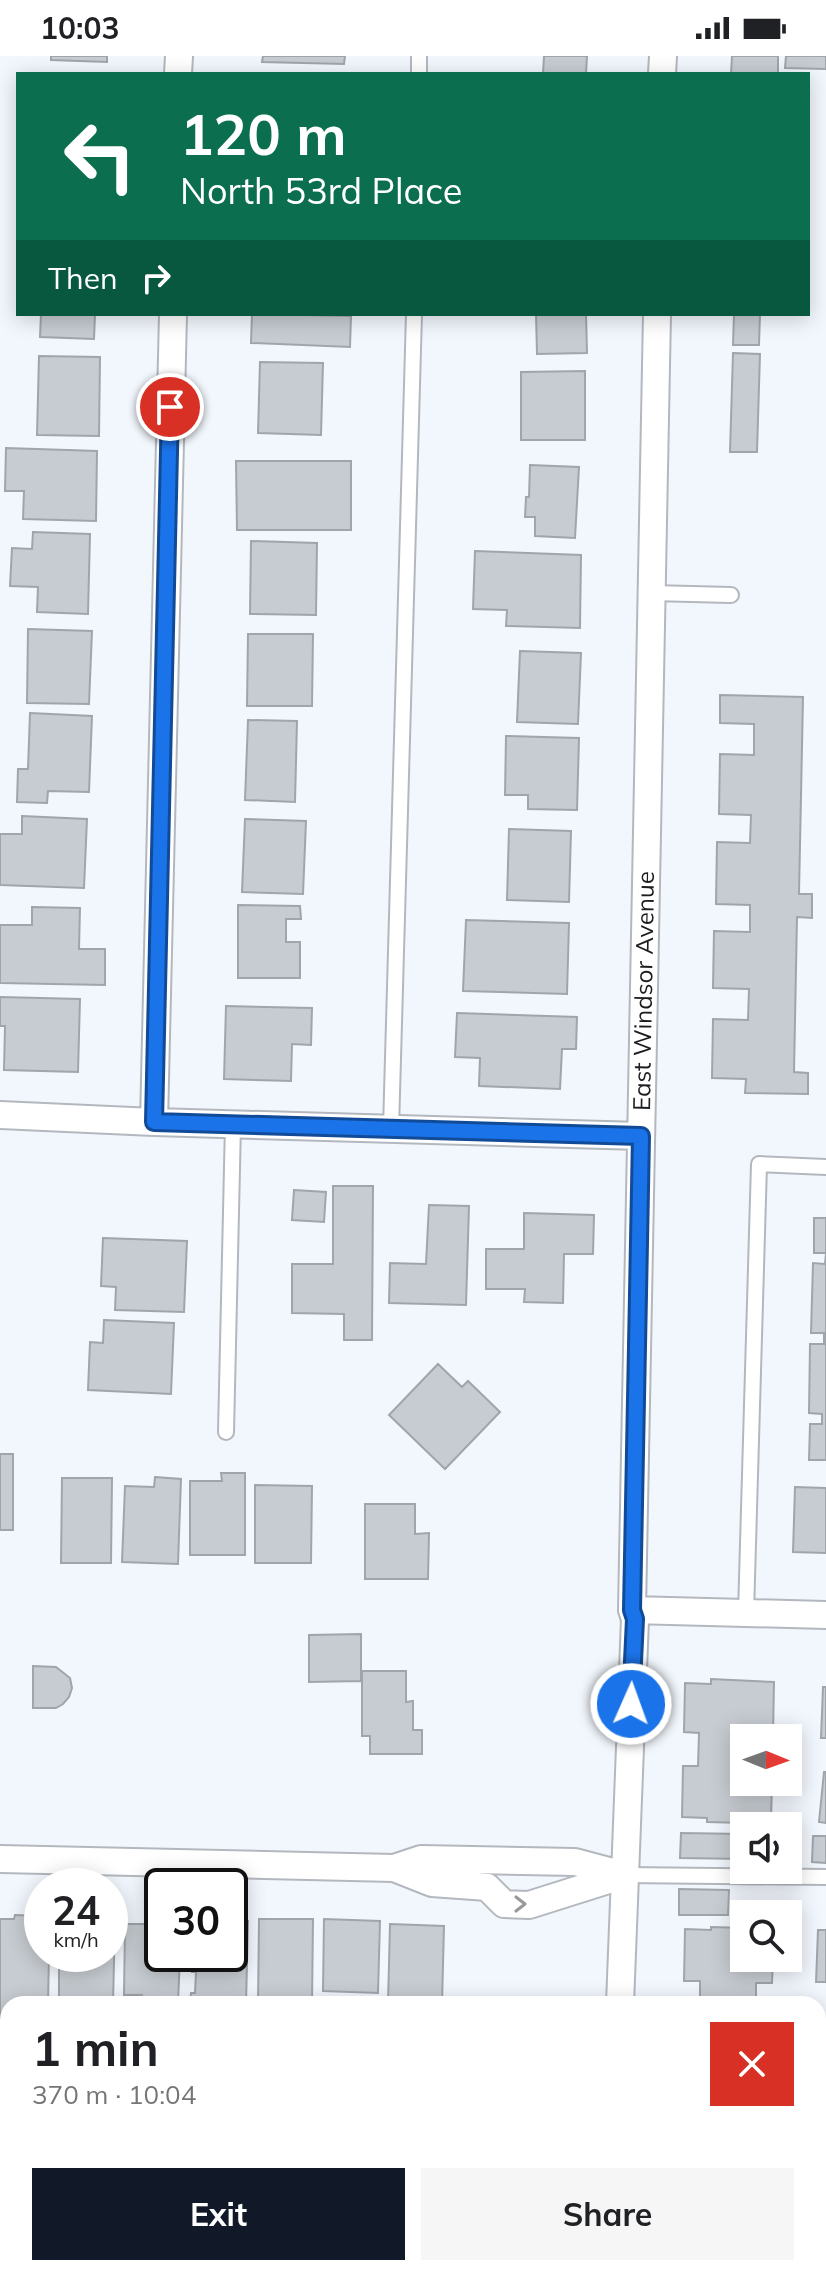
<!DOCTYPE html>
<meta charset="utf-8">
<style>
:root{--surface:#fff;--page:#f6f6f6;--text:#202124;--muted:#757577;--accent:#111827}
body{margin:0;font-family:Mulish,sans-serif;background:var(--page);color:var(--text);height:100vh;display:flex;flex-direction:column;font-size:30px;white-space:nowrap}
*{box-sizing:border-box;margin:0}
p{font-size:26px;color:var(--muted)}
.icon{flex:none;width:44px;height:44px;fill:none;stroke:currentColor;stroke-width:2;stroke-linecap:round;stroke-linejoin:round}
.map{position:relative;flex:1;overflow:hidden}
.details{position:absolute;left:0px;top:1940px;width:826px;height:280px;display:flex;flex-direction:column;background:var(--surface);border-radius:24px 24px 0 0;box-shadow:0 4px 20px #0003}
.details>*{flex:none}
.guide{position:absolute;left:16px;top:16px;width:794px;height:244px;border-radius:0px;box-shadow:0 4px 20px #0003;background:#0b6e4f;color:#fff;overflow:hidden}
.needle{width:52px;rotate:91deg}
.buttons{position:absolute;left:730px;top:1668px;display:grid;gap:16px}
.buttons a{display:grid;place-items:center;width:72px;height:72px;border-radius:0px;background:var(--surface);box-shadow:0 4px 20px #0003;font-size:40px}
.speed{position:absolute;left:24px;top:1812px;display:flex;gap:16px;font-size:40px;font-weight:700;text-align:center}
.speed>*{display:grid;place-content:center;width:104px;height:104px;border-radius:50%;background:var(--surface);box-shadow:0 4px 20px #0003;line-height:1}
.speed small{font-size:20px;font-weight:400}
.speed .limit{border:4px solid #111;border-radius:12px;background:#fff;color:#111}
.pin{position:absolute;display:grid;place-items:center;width:68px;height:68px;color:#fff;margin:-34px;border:4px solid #fff;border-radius:50%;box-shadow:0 2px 8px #0007}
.me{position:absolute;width:88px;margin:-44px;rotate:2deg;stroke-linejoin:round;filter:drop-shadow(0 0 6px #0008)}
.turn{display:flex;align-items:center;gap:28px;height:168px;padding:0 32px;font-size:36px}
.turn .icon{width:104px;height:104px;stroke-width:2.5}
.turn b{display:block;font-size:56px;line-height:68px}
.then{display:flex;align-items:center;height:76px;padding:0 32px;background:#0003;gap:16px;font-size:30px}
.round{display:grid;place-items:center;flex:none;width:84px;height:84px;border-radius:0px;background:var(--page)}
.head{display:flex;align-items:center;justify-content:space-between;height:136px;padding:0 32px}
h1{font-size:48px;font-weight:700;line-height:60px}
.button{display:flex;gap:16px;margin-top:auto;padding:16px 32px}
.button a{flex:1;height:92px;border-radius:0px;background:var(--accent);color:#fff;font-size:32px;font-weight:700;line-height:92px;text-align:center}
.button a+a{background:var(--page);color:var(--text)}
.status{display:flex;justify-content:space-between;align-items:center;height:56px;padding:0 40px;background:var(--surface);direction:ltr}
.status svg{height:22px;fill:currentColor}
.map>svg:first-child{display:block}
.building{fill:#c7ccd2;stroke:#a0a5ab;stroke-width:2}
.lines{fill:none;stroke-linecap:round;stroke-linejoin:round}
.service-casing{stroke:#b3b8be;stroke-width:18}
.minor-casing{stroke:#b3b8be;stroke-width:30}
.service{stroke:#fff;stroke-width:14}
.minor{stroke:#fff;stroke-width:26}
.oneway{stroke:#98999a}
.route-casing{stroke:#114b97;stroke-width:20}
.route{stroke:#1a73e8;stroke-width:14}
.labels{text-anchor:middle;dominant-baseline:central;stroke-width:6;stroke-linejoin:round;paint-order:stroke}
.street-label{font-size:24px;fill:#1b1d1f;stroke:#fff}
</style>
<div class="status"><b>10:03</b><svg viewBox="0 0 49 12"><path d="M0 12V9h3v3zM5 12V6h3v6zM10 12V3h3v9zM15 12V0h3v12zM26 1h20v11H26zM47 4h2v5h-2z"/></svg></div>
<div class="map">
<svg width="826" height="2220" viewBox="0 0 826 2220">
<rect width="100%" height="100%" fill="#f2f7fd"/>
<path class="building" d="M 51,0 L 107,0 L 107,6 L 51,4 Z
M 263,0 L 345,0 L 344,8 L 262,6 Z
M 544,0 L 587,0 L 586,18 L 543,18 Z
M 732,0 L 778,0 L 778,18 L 731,18 Z
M 786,0 L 826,0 L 826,13 L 785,12 Z
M 41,258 L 95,258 L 94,283 L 40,281 Z
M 252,258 L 351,260 L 350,291 L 251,287 Z
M 536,258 L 586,258 L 587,297 L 537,298 Z
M 734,258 L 760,258 L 759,289 L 733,289 Z
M 733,297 L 760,298 L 757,396 L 730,396 Z
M 39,300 L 100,301 L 99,380 L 37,379 Z
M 260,306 L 323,307 L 321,379 L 258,377 Z
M 585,315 L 585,384 L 521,384 L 521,316 Z
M 6,392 L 97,395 L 96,465 L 23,463 L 24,435 L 5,435 Z
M 236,405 L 351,405 L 351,474 L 237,474 Z
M 530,409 L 579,411 L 575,482 L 535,480 L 535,461 L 525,461 L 526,441 L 529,441 Z
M 33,476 L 90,478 L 88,558 L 37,556 L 38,531 L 10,530 L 12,492 L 32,493 Z
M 251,485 L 317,487 L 316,559 L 250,558 Z
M 475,495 L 581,499 L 580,572 L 506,570 L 507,554 L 473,553 Z
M 28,573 L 92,575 L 89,648 L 27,647 Z
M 248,578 L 313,578 L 312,650 L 247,650 Z
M 520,595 L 581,597 L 578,668 L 517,666 Z
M 720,639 L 803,641 L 799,838 L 812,838 L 812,862 L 797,861 L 794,1016 L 808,1017 L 808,1038 L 745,1037 L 746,1023 L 712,1022 L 713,963 L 748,964 L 749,933 L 713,932 L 714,875 L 750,876 L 750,849 L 716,848 L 717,786 L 750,787 L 751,759 L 719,758 L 720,698 L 754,699 L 754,668 L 720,667 Z
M 30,657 L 92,660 L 89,736 L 48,735 L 47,747 L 17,746 L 18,713 L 28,713 Z
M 248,664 L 297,665 L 295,746 L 245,744 Z
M 506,680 L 579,682 L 577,754 L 528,753 L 528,739 L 505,739 Z
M 22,760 L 87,763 L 84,832 L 0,829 L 0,778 L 22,778 Z
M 245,763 L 306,765 L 303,838 L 242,836 Z
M 509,773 L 571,775 L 569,846 L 507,844 Z
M 238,849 L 300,850 L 301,863 L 286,863 L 286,886 L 300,886 L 300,922 L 238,922 Z
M 32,851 L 80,852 L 79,893 L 105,893 L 105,929 L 0,927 L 0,869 L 32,869 Z
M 466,864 L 569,867 L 567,938 L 463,935 Z
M 0,941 L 80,943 L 78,1016 L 4,1014 L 5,970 L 0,970 Z
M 226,950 L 312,952 L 311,989 L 292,988 L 291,1025 L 224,1023 Z
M 457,957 L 577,961 L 576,993 L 562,993 L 560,1033 L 479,1030 L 480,1002 L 455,1001 Z
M 333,1130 L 373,1130 L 372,1284 L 344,1284 L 344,1258 L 292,1257 L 292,1208 L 333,1208 Z
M 294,1134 L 326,1136 L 324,1166 L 292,1164 Z
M 429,1149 L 469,1150 L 466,1249 L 389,1247 L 390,1207 L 426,1208 Z
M 524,1157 L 594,1159 L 593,1198 L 564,1198 L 563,1247 L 524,1246 L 525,1233 L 486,1233 L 486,1193 L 524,1193 Z
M 814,1162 L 826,1162 L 826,1404 L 809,1404 L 810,1368 L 822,1368 L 822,1358 L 809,1357 L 810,1288 L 824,1288 L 824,1277 L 811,1277 L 813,1207 L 825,1208 L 826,1197 L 814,1197 Z
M 103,1182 L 187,1185 L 184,1256 L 115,1254 L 116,1231 L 101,1230 Z
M 104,1264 L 174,1267 L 171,1338 L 88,1334 L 90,1286 L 103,1287 Z
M 438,1308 L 462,1331 L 468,1325 L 500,1356 L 445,1413 L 389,1359 Z
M 0,1398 L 13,1398 L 13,1474 L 0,1474 Z
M 221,1417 L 245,1417 L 245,1499 L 190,1499 L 190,1425 L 222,1425 Z
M 155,1421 L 181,1423 L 178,1508 L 122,1506 L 125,1430 L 154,1431 Z
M 62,1422 L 112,1422 L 111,1507 L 61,1507 Z
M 255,1429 L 312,1430 L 311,1507 L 255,1507 Z
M 795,1431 L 826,1432 L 826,1497 L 793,1496 Z
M 365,1448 L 415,1448 L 415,1478 L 429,1477 L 428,1523 L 365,1523 Z
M 361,1578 L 361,1625 L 309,1626 L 309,1579 Z
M 33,1610 L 56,1611 L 70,1622 L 72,1632 L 69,1641 L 63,1648 L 56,1652 L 33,1652 Z
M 362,1615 L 406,1615 L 406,1646 L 413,1645 L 413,1674 L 422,1674 L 422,1698 L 370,1698 L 370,1680 L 362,1680 Z
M 711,1623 L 774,1626 L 773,1680 L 757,1680 L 757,1682 L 744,1682 L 744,1726 L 772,1726 L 771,1764 L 743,1763 L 743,1767 L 707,1766 L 707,1762 L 682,1761 L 683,1710 L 698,1710 L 699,1677 L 684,1676 L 685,1627 L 711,1628 Z
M 823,1631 L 826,1631 L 826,1682 L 821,1682 Z
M 824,1716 L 826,1716 L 826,1767 L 819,1766 Z
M 681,1777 L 744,1778 L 744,1803 L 680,1802 Z
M 813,1780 L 826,1780 L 826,1807 L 812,1806 Z
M 679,1833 L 729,1834 L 728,1859 L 679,1859 Z
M 15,1859 L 42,1860 L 42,1898 L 49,1898 L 48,1948 L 8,1948 L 8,1970 L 0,1970 L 0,1863 L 14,1863 Z
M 110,1861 L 115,1862 L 113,1948 L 59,1948 L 59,1898 L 110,1898 Z
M 259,1863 L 313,1863 L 312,1948 L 258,1948 Z
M 324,1863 L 380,1865 L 378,1937 L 323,1935 Z
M 230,1864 L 248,1865 L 246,1948 L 190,1948 L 191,1937 L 195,1937 L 196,1916 L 192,1916 L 193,1900 L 199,1900 L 199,1898 L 230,1898 Z
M 153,1865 L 162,1865 L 162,1898 L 180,1898 L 178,1948 L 142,1948 L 142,1939 L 124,1939 L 125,1868 L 153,1868 Z
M 390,1868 L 444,1870 L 442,1948 L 388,1948 Z
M 711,1871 L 744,1872 L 744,1902 L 773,1902 L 772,1927 L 756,1927 L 756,1948 L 700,1948 L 700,1925 L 684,1925 L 685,1873 L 711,1874 Z
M 818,1874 L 826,1874 L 826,1926 L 816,1926 Z
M 0,2046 L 8,2046 L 8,2110 L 0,2110 Z
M 818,2078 L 826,2079 L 826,2105 L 818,2104 Z
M 818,2137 L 826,2137 L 826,2220 L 809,2220 L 809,2212 L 818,2212 Z
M 691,2212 L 779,2212 L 779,2220 L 691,2220 Z"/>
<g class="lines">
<g class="service-casing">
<path id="service" d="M 419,18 L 419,0
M 651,537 L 731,539
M 391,1073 L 414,258
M 226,1376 L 233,1068
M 746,1557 L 759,1108 L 826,1111
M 624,1819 L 826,1821"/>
</g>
<g class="minor-casing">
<path id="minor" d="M 178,18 L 179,0
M 662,18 L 663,0
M 0,1059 L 154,1066 L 641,1080
M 154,1066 L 173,258
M 632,1554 L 826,1559
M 0,1803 L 394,1812 L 421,1803 L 575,1806 L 624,1819
M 394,1812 L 432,1827 L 487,1831 L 504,1848 L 529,1849 L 624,1819
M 620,1948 L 635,1563 L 632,1554 L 657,258
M 12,2220 L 14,2212
M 388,2220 L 389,2212
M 612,2220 L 612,2212"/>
</g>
<use href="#service" class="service"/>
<use href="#minor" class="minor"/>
</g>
<defs><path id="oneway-chevron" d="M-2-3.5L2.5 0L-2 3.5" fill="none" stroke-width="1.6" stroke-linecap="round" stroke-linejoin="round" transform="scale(2)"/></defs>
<use class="oneway" href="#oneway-chevron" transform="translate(520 1848)"/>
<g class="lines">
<g class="route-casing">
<path id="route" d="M 170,351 L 154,1066 L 641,1080 L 632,1554 L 635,1563 L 631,1648"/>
</g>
<use href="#route" class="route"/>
</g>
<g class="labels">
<g class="street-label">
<text transform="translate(643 935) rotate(-89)">East Windsor Avenue</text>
</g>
</g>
</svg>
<div class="buttons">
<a><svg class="needle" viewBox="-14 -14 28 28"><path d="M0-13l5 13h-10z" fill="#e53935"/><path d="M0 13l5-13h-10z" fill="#757577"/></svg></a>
<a><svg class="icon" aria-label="sound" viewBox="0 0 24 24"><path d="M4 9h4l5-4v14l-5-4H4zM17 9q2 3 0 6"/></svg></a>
<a><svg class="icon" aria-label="search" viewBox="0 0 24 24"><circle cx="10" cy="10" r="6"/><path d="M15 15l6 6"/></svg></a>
</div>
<div class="speed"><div>24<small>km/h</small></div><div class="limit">30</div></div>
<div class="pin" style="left:170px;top:351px;background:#d93025"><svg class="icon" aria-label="arrive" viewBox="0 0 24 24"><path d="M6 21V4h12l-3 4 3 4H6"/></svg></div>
<svg class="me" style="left:631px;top:1648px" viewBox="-20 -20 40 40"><circle r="17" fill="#1a73e8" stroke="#fff" stroke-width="3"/><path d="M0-11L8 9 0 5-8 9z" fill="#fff"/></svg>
<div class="guide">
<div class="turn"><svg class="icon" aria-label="left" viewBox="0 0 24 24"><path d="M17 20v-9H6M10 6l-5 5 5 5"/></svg><div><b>120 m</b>North 53rd Place</div></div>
<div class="then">Then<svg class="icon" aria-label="right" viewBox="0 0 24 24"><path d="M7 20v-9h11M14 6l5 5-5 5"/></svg></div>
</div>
<section class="details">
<div class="head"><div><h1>1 min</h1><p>370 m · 10:04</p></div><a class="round" style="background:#d93025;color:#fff"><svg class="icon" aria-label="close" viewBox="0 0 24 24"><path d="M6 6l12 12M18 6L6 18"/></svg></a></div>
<div class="button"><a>Exit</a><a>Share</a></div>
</section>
</div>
